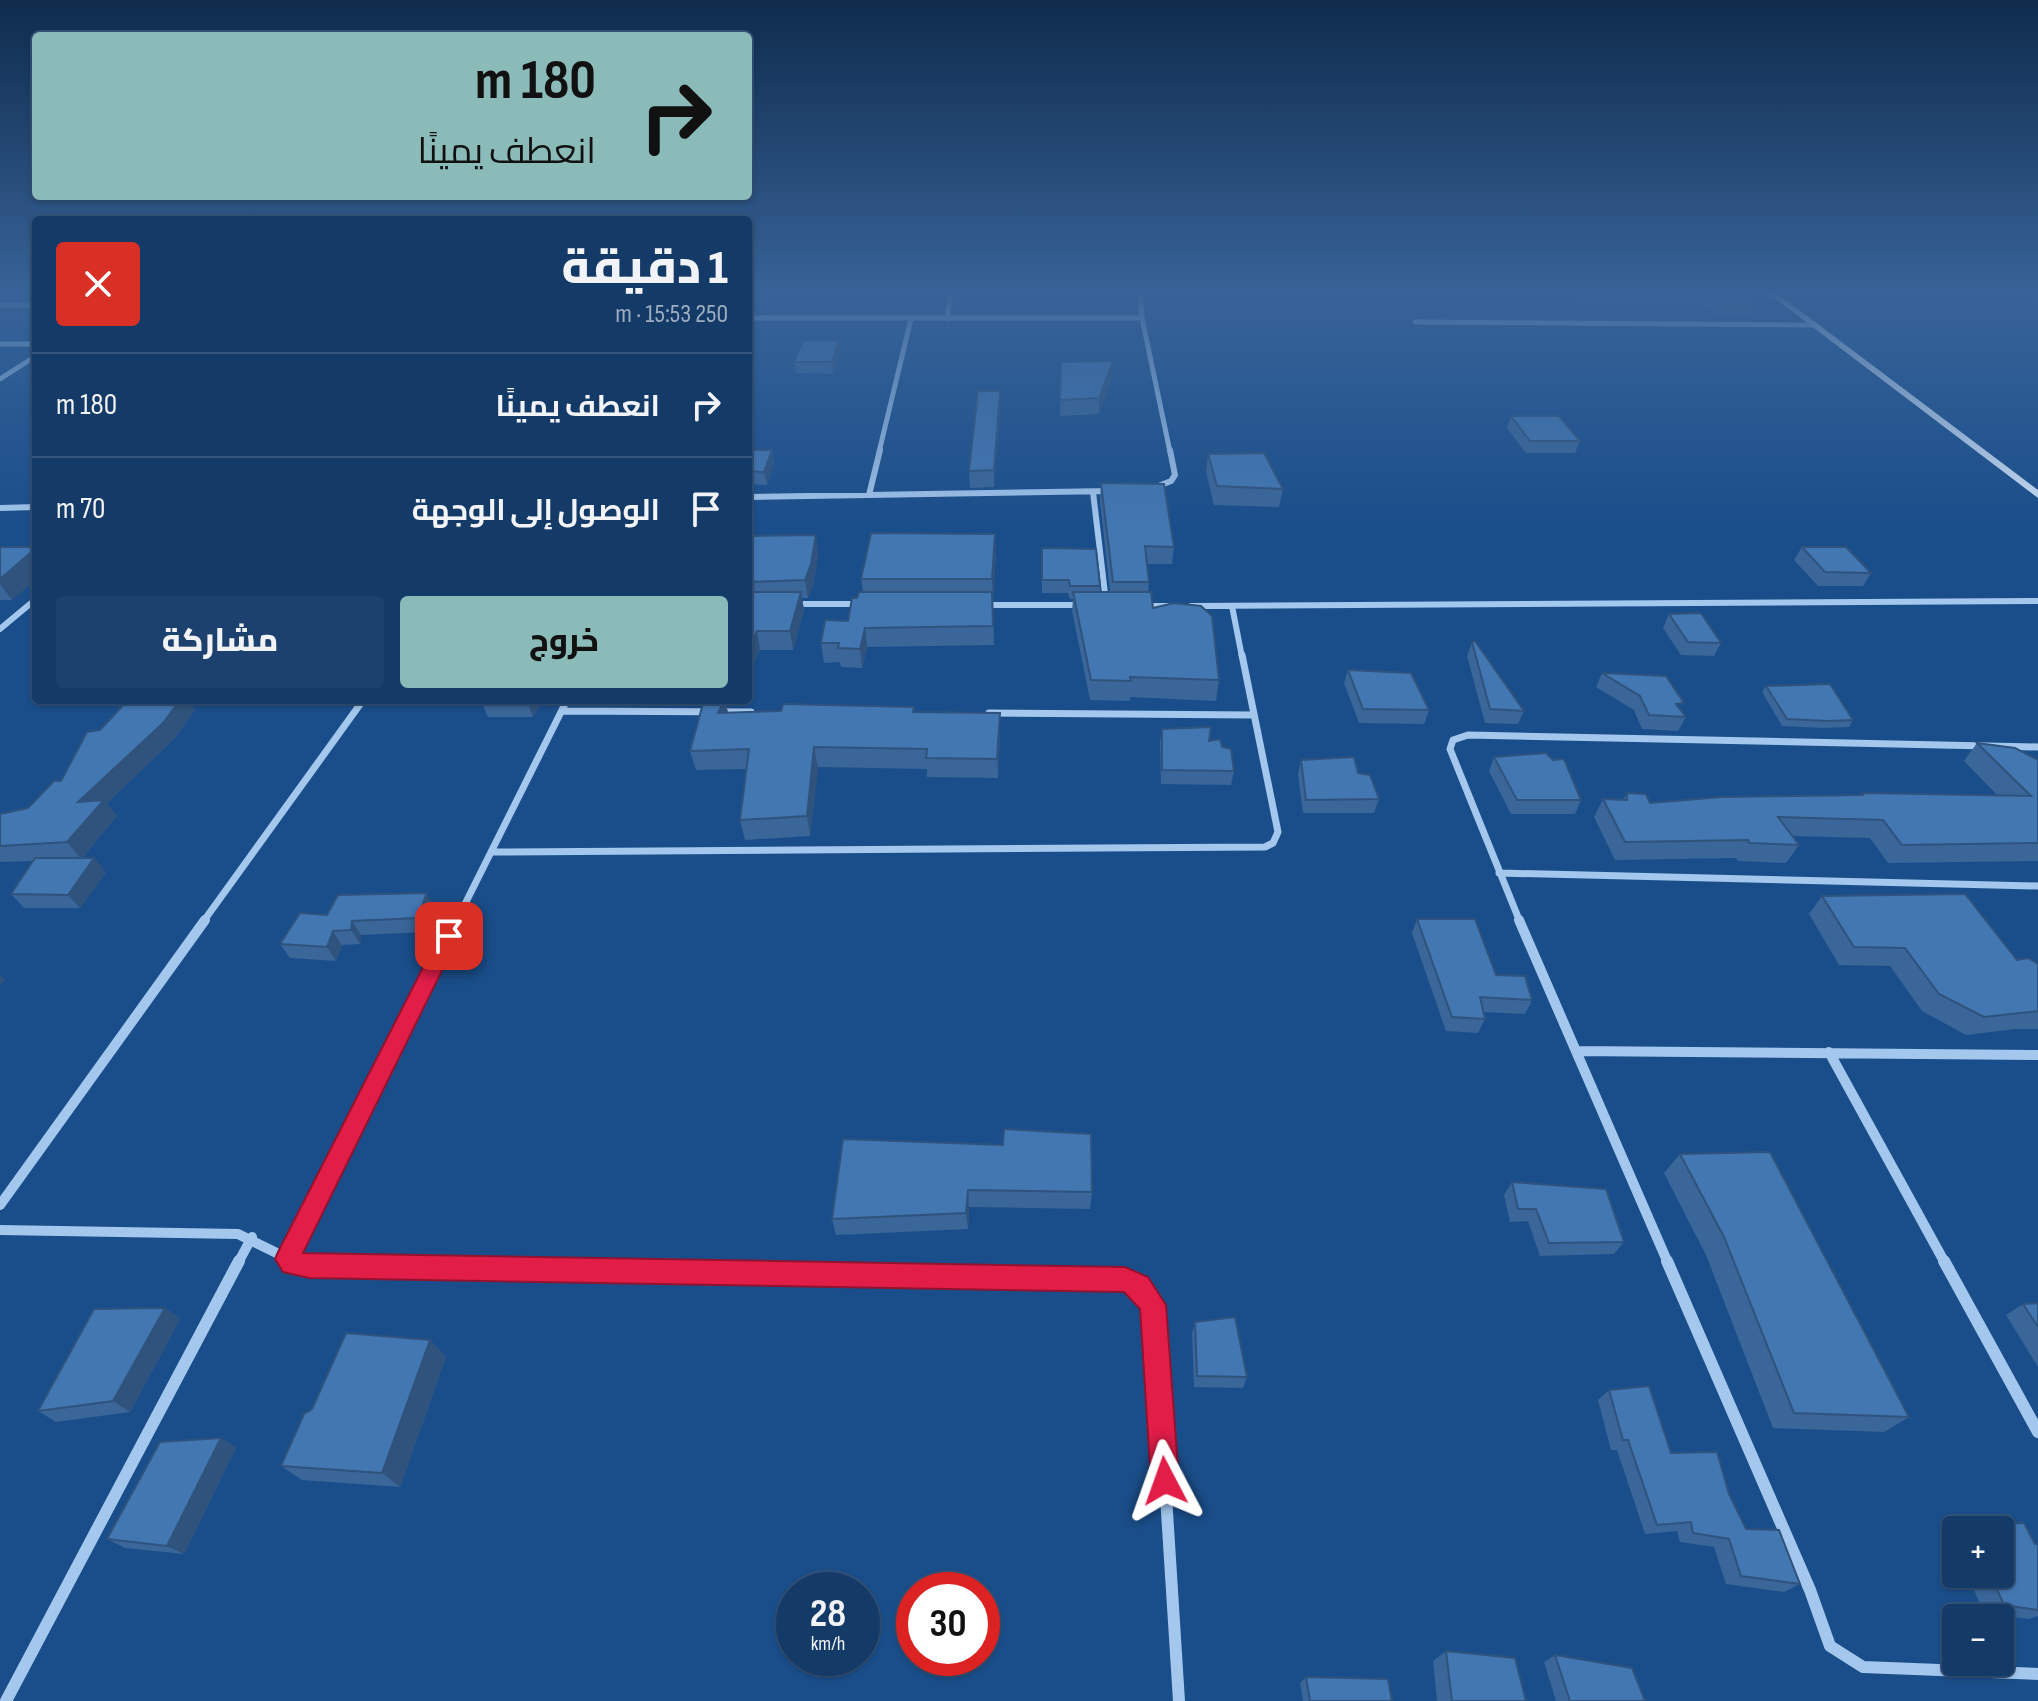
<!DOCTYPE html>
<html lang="ar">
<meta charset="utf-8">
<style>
:root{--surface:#143a68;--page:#1d416e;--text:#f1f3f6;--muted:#9dadc0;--line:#33547c;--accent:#8bbbb9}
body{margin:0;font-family:"Sofia Sans Condensed",Cairo,sans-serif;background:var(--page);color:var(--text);direction:rtl;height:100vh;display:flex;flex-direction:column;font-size:30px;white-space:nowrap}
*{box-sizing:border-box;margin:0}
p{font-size:26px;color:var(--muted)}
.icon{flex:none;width:44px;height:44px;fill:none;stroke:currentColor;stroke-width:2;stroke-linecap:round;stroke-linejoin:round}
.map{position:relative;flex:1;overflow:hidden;direction:ltr}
.sheet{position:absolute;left:32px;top:216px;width:720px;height:488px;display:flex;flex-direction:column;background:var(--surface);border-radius:8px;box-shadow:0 2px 6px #0004,0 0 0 2px var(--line);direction:rtl}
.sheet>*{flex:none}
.hud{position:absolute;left:32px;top:32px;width:720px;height:168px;border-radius:8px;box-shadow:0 2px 6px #0004,0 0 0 2px var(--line);direction:rtl;background:#8bbbb9;color:#111;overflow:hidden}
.controls{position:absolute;left:1942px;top:1516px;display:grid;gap:16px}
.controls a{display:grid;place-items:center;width:72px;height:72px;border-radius:8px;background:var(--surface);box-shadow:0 2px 6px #0004,0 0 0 2px var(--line);font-size:40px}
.speed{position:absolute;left:776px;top:1572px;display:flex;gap:16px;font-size:40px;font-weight:700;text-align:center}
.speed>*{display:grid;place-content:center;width:104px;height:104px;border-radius:50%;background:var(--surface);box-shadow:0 2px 6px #0004,0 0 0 2px var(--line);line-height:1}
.speed small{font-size:20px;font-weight:400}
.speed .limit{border:12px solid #d22;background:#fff;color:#111}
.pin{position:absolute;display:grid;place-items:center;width:68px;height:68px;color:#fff;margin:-34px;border-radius:16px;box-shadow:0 4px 12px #0006}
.me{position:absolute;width:88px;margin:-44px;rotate:356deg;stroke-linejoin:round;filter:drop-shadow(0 0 6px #0008)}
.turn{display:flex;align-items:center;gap:28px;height:168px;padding:0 24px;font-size:36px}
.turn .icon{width:104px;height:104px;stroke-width:2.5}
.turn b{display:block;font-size:56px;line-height:68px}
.round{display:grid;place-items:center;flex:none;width:84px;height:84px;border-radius:8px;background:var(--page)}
.head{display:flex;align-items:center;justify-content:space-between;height:136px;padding:0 24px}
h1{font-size:48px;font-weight:800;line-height:60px}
.button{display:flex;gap:16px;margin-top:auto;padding:16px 24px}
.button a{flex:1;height:92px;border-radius:8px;background:var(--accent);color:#111;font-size:32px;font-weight:800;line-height:92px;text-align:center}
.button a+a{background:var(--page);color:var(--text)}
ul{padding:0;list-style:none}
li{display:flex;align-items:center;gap:24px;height:104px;padding:0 24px;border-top:2px solid var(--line)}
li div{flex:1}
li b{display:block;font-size:30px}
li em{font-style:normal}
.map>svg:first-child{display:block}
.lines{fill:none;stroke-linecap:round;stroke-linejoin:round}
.minor-far4{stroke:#a4c7ed;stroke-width:5}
.minor-far3{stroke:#a4c7ed;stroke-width:6}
.minor-far2{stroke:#a4c7ed;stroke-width:7}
.minor-far1{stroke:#a4c7ed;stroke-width:10}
.minor{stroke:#a4c7ed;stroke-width:12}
.secondary{fill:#d0e3f9;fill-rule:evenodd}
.wall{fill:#3a6699}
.shaded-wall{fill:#2f537d}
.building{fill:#4377b2;stroke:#2f537d;stroke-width:2}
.route{fill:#e11d48;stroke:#92132f;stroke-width:2}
</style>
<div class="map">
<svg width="2038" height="1701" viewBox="0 0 2038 1701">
<rect width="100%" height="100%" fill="#1a4e8a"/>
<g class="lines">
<path class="minor-far4" d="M 1140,291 L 1142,318 L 1170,452
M 0,305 L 36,305
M 748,318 L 1142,318
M 947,319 L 951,291
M 1415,322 L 1814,325
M 0,344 L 36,344
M 0,379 L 36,356
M 879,452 L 911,319"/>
<path class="minor-far3" d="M 1156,487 L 1171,481 L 1175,475 L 1170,450
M 1093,492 L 1106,602
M 869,495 L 880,450
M 748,497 L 1111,491
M 0,508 L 36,507
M 795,604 L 861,604
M 983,605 L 1081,605
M 1143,606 L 1173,606
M 1191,606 L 2038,601
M 1232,606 L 1242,657
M 0,629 L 36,599"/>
<path class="minor-far2" d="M 562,711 L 751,712
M 989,713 L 1252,715
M 491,852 L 1265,847 L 1273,843 L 1278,832 L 1242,655
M 1499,873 L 2038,886
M 203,922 L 361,703
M 456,922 L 567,700
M 1520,922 L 1450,749 L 1453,740 L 1468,735 L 2038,747"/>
<path class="minor-far1" d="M 1519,920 L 1668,1263
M 1576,1051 L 2038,1055
M 1829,1052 L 1945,1263
M 0,1205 L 205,920
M 0,1230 L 238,1234 L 297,1263
M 287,1259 L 457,920
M 238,1263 L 252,1237"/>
<path class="minor" d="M 292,1261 L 309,1266 L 1125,1280 C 1144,1289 1152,1302 1155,1323 L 1179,1701
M 1667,1261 L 1810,1590 L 1830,1646 L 1863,1667 L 2038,1674
M 1944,1261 L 2038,1432
M 6,1701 L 239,1261"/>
<path class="secondary" d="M 1765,291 L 1774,291 L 2038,490 L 2038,498 Z"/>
</g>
<path class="wall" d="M 1570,291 L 1737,291 L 1756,306 L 1751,317 L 1716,316 L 1695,299 L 1632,298 L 1629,305 L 1583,305 Z
M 839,341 L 841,352 L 833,374 L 796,373 L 794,362 Z
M 1061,362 L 1112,377 L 1099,414 L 1060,416 Z
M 1000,407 L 994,487 L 970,488 L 969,471 Z
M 1511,416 L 1580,441 L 1575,453 L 1526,453 L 1507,428 Z
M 748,450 L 772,450 L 774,462 L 767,485 L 748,484 Z
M 1208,454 L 1283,489 L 1279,507 L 1214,505 L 1206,472 Z
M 1101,483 L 1174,547 L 1172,564 L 1147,564 L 1149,582 L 1148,592 L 1153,608 L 1219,680 L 1216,701 L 1130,697 L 1130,701 L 1090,700 L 1072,611 L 1073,599 L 1070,599 L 1068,593 L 1042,593 L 1042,548 L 1100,586 L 1100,592 L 1110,592 L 1100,500 Z
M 748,536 L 818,553 L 814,583 L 808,598 L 802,598 L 804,610 L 793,650 L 760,650 L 748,676 Z
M 0,547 L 12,600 L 0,600 Z
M 1802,547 L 1871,573 L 1863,586 L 1818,586 L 1794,560 Z
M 996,553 L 993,599 L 994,645 L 867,647 L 862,668 L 841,667 L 840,662 L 824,663 L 821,643 L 848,621 L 857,598 L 863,592 L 861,579 Z
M 1669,614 L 1721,643 L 1714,656 L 1681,655 L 1663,628 Z
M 1472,642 L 1524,711 L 1518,724 L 1485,723 L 1467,656 Z
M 1348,670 L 1429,710 L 1424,724 L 1359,723 L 1344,683 Z
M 1602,673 L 1680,710 L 1686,717 L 1678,731 L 1642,729 L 1634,710 L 1596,687 Z
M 1766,686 L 1853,720 L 1849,727 L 1823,728 L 1782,726 L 1762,692 Z
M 137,700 L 188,700 L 195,710 L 174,739 L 107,803 L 117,816 L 82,858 L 106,872 L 80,908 L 24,908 L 11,894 L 33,861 L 0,862 L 0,814 L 28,808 L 61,781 L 100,730 Z
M 484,700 L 543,700 L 533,717 L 488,717 L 482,703 Z
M 592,700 L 624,700 L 622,704 L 593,702 Z
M 699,700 L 737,700 L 735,706 L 726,705 L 728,712 L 914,712 L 1000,733 L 998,778 L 927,777 L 927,769 L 818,767 L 810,836 L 745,840 L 740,820 L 746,769 L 696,770 L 690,751 L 703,702 L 700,702 Z
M 1162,729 L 1209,741 L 1222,747 L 1234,771 L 1231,785 L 1161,784 L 1160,742 Z
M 1977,743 L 2038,760 L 2038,861 L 1888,863 L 1870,838 L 1792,836 L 1799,845 L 1786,863 L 1738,861 L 1736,858 L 1615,860 L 1594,817 L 1603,799 L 1623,800 L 1627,793 L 1650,803 L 1860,795 L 1862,793 L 1997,795 L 1964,761 Z
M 1494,757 L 1581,800 L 1575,814 L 1511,814 L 1489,771 Z
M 1301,760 L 1358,773 L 1379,799 L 1374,813 L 1303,813 L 1298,774 Z
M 1822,896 L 2017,960 L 2038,964 L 2038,1029 L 2016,1029 L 1966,1035 L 1922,1011 L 1890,966 L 1839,965 L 1809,914 Z
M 434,907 L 425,932 L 361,935 L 360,944 L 342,945 L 336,961 L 290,958 L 280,944 L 327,915 Z
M 1417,919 L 1532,1000 L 1525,1014 L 1483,1012 L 1485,1019 L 1478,1033 L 1446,1031 L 1412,933 Z
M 843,1139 L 1092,1192 L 1090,1209 L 969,1207 L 968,1229 L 836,1235 L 832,1219 Z
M 1680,1154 L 1909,1417 L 1884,1432 L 1773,1428 L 1706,1255 L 1664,1173 Z
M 1512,1182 L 1624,1242 L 1614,1254 L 1540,1256 L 1528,1221 L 1510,1222 L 1504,1195 Z
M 2038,1303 L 2038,1367 L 2006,1315 L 2023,1304 Z
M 165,1308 L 180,1319 L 130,1412 L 56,1422 L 38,1411 Z
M 1195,1322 L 1247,1377 L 1243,1388 L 1194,1387 L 1192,1333 Z
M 430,1340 L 446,1357 L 400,1487 L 302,1480 L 281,1466 L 312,1409 Z
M 1609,1390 L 1671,1453 L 1729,1494 L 1746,1529 L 1800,1584 L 1784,1592 L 1726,1584 L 1714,1547 L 1680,1542 L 1677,1531 L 1645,1534 L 1617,1450 L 1611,1450 L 1598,1400 Z
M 221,1438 L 236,1448 L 184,1554 L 125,1548 L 107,1539 Z
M 2024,1523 L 2035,1544 L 2038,1544 L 2038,1616 L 2029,1619 L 1984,1613 L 1967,1574 L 2000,1574 L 2000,1530 L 1960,1530 L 1969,1526 Z
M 1956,1532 L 1956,1549 L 1950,1535 Z
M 1446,1651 L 1526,1701 L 1437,1701 L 1433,1661 Z
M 1555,1655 L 1645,1701 L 1556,1701 L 1544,1662 Z
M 1306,1677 L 1392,1701 L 1303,1701 L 1300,1683 Z"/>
<path class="shaded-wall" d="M 839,341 L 841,352 L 833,374 L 832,362 Z
M 1113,361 L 1112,377 L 1099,414 L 1099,398 Z
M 1000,391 L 1000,407 L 994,487 L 994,470 Z
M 772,450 L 774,462 L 767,485 L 764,472 Z
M 995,534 L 996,553 L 993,599 L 992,579 Z
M 816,535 L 818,553 L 814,583 L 808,598 L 805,580 Z
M 36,548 L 36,580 L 12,600 L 0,584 L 0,579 Z
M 801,592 L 804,610 L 793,650 L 790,631 Z
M 865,628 L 867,647 L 862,668 L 860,649 Z
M 757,631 L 760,650 L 748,676 L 748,649 Z
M 180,700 L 188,700 L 195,710 L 174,739 L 107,803 L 117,816 L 81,859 L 67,842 L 78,802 Z
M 530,700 L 543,700 L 533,717 L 528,704 Z
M 724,700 L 725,700 L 729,718 L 718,713 Z
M 1000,713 L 1000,733 L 998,778 L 997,759 Z
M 814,747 L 818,767 L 810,836 L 807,816 Z
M 94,858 L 106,872 L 80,908 L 68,895 Z
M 427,893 L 434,907 L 425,932 L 417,918 Z
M 352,921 L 361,935 L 360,944 L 351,930 Z
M 333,931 L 342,945 L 336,961 L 327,947 Z
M 0,975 L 5,980 L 0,985 Z
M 968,1190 L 969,1207 L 968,1229 L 966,1213 Z
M 165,1308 L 180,1319 L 130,1412 L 113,1401 Z
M 430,1340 L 446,1357 L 400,1487 L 382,1473 Z
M 221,1438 L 236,1448 L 184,1554 L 167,1546 Z"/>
<path class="building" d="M 1583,291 L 1629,291 L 1633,295 L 1586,294 Z
M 1703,291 L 1737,291 L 1756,306 L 1720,306 Z
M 803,341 L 839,341 L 832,362 L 794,362 Z
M 1113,361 L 1099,398 L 1060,400 L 1061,362 Z
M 978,391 L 1000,391 L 994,470 L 969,471 Z
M 1511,416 L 1559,416 L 1580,441 L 1530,441 Z
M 748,450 L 772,450 L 764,472 L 748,471 Z
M 1264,453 L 1283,489 L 1217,486 L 1208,454 Z
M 1101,483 L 1164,484 L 1174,547 L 1145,546 L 1149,582 L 1113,582 Z
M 871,533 L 995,534 L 992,579 L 861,579 Z
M 816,535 L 811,564 L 805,580 L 748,582 L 748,536 Z
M 0,547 L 36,547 L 36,548 L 0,579 Z
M 1802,547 L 1846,547 L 1871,573 L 1825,572 Z
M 1042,548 L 1096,549 L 1100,586 L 1070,586 L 1069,580 L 1042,580 Z
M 748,592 L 801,592 L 790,631 L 757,631 L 748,649 Z
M 859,592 L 992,592 L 993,626 L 865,628 L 860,649 L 838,648 L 839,643 L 821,643 L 825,620 L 848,621 L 852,598 L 857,598 Z
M 1073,592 L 1151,592 L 1153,608 L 1174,603 L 1201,606 L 1212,616 L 1219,680 L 1130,677 L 1131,681 L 1091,680 Z
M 1701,613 L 1721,643 L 1688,642 L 1669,614 Z
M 1475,641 L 1524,711 L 1490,709 L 1472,642 Z
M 1348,670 L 1411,673 L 1429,710 L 1363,709 Z
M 1602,673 L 1666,676 L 1684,703 L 1676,704 L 1686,717 L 1649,715 L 1640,696 Z
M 1830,684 L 1853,720 L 1828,721 L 1787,719 L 1766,686 Z
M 180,700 L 163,723 L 78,802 L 104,800 L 67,842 L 0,846 L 0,814 L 28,808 L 54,781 L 61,781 L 87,732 L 100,730 L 127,701 Z
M 484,700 L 530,700 L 528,704 L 482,703 Z
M 704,700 L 724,700 L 718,713 L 781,711 L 783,704 L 914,707 L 913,712 L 1000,713 L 997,759 L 926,758 L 927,749 L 814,747 L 807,816 L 740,820 L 749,749 L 690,751 Z
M 1211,727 L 1209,741 L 1220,739 L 1222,747 L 1231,749 L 1234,771 L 1162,770 L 1162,729 Z
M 1977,743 L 2015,748 L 2038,760 L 2038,843 L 1902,845 L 1883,820 L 1778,817 L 1799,845 L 1750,843 L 1748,840 L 1625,842 L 1603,799 L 1627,800 L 1627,793 L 1646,794 L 1650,803 L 1722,797 L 1863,795 L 1862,793 L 2031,796 Z
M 1546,753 L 1553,760 L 1564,759 L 1581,800 L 1517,800 L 1494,757 Z
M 1354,757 L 1358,773 L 1370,775 L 1379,799 L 1306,800 L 1301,760 Z
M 35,858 L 94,858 L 68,895 L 11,894 Z
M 427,893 L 417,918 L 352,921 L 351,930 L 333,931 L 327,947 L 280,944 L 300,913 L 327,915 L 338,895 Z
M 1965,894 L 2017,960 L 2028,958 L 2038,964 L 2038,1011 L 1984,1017 L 1939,994 L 1905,948 L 1854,947 L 1822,896 Z
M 1417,919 L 1475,919 L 1496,975 L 1525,976 L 1532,1000 L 1480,997 L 1485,1019 L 1452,1017 Z
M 1004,1129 L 1091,1134 L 1092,1192 L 968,1190 L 966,1213 L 832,1219 L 843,1139 L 1003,1145 Z
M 1770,1152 L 1909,1417 L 1794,1413 L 1724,1237 L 1680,1154 Z
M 1512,1182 L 1606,1189 L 1624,1242 L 1549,1243 L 1536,1209 L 1518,1209 Z
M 2038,1303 L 2038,1327 L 2023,1304 Z
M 165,1308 L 113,1401 L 38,1411 L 94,1309 Z
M 1235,1317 L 1247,1377 L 1197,1376 L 1195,1322 Z
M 346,1333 L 430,1340 L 382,1473 L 281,1466 L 304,1414 L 312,1409 Z
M 1649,1386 L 1671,1453 L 1717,1452 L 1729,1494 L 1746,1529 L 1779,1530 L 1800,1584 L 1741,1576 L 1729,1539 L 1693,1533 L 1691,1522 L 1657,1525 L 1628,1440 L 1623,1440 L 1609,1390 Z
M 221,1438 L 167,1546 L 107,1539 L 160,1442 Z
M 2024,1523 L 2035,1544 L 2038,1544 L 2038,1610 L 2004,1605 L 1990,1574 L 2000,1574 L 2000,1530 L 1971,1530 L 1969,1526 Z
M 1446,1651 L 1515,1658 L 1526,1701 L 1452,1701 Z
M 1555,1655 L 1632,1668 L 1645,1701 L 1570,1701 Z
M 1306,1677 L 1388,1679 L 1392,1701 L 1310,1701 Z"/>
<linearGradient id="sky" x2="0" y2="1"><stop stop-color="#0e2b4c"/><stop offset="0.55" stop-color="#386398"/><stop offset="1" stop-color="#386398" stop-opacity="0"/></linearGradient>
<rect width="2038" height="529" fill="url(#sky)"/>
<path class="route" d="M 449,929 L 456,931 L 459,936 L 303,1253 L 1125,1267 L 1148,1277 L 1166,1305 L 1179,1481 L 1175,1491 L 1165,1495 L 1155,1491 L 1151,1481 L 1140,1309 L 1124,1292 L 309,1278 L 283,1272 L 275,1259 L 279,1250 L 439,936 L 442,931 Z"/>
</svg>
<div class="controls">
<a>+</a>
<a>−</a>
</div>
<div class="speed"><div>28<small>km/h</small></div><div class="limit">30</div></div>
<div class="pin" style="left:449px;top:936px;background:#d93025"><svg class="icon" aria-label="arrive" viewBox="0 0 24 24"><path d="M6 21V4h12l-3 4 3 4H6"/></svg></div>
<svg class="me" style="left:1165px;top:1481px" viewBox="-20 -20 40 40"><path d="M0-17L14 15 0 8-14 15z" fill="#e11d48" stroke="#fff" stroke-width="4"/></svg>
<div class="hud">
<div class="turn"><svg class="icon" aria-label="right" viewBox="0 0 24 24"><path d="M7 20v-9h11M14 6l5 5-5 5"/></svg><div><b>180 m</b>انعطف يمينًا</div></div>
</div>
<section class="sheet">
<div class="head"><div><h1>1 دقيقة</h1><p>250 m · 15:53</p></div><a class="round" style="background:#d93025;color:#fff"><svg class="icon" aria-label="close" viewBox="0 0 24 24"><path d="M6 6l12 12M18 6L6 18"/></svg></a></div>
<ul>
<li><svg class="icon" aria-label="right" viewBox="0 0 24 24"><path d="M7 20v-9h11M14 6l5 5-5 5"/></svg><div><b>انعطف يمينًا</b></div><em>180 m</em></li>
<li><svg class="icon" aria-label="arrive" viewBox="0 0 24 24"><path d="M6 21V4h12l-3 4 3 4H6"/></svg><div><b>الوصول إلى الوجهة</b></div><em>70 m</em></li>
</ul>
<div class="button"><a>خروج</a><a>مشاركة</a></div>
</section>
</div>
